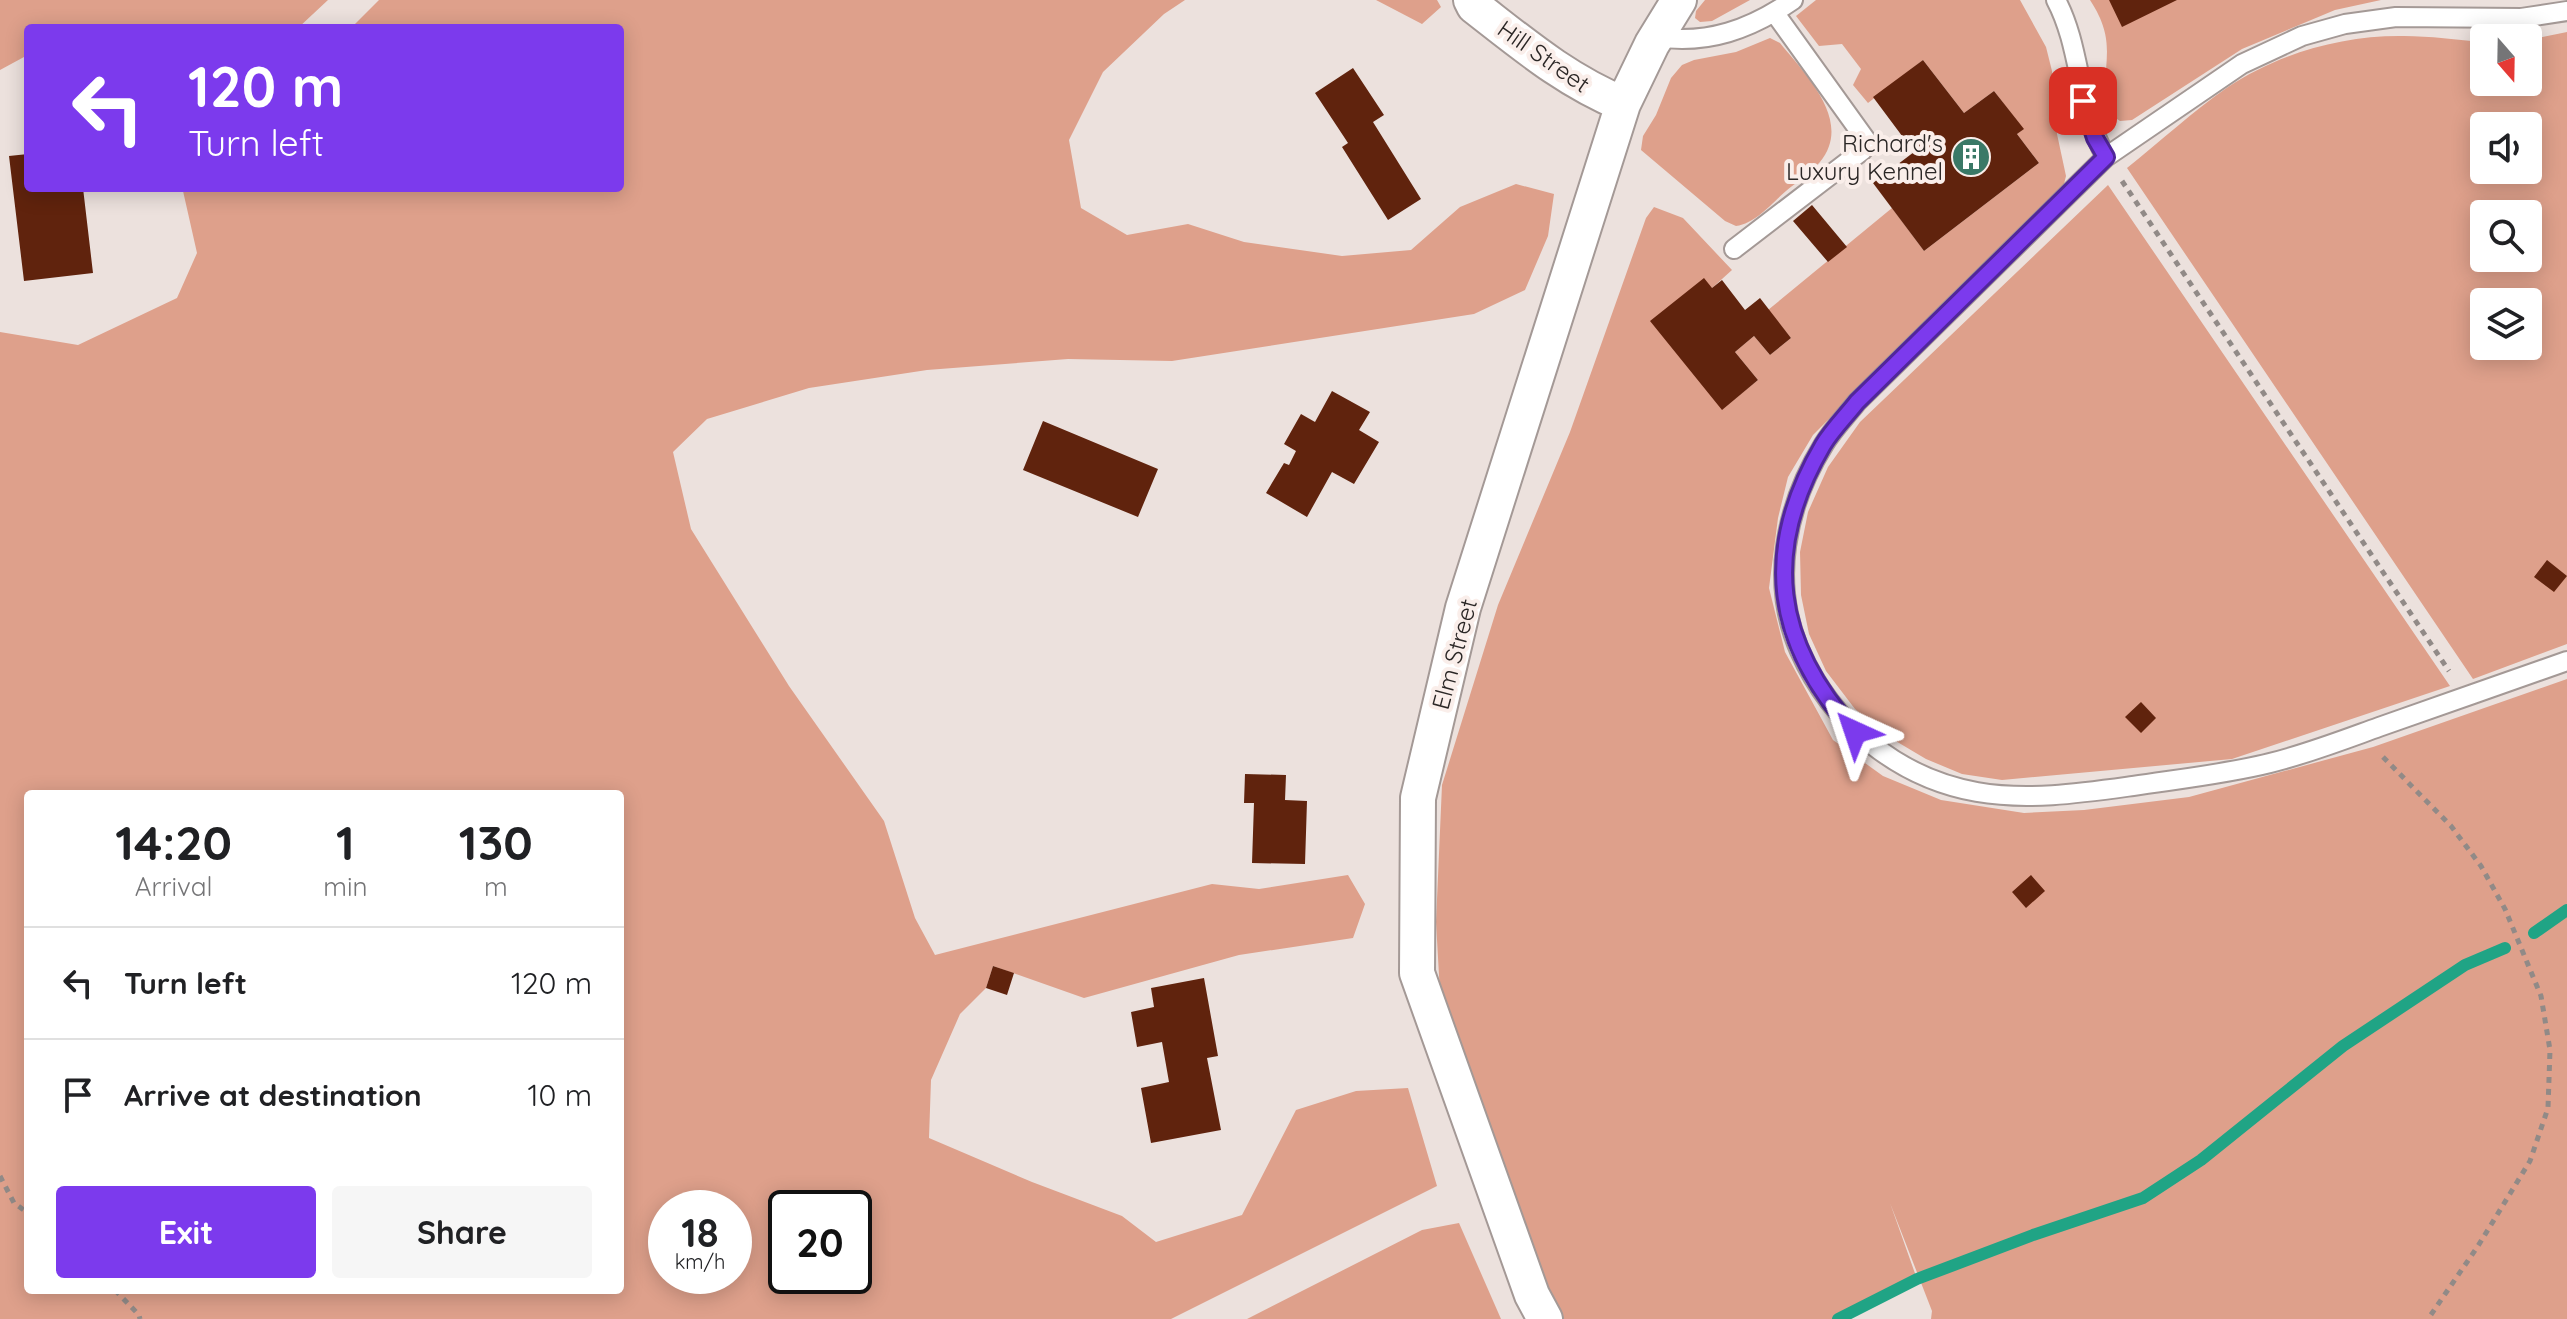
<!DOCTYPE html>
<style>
:root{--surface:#fff;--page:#f6f6f6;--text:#202124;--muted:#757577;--line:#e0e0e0;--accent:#7c3aed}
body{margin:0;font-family:Quicksand,sans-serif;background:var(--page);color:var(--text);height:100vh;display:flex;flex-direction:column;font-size:30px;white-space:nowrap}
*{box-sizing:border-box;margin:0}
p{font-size:26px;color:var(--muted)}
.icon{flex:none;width:44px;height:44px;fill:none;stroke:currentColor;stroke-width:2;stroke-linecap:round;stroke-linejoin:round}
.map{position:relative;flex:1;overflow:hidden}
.side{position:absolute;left:24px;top:790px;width:600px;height:504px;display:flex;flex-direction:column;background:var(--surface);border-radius:8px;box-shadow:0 4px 20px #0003}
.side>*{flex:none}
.hud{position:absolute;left:24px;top:24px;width:600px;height:168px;border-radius:8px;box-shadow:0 4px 20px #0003;background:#7c3aed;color:#fff;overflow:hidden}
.needle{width:52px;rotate:160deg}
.fabs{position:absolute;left:2470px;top:24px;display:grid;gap:16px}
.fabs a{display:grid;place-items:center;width:72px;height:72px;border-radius:8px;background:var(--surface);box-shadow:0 4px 20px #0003;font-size:40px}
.speed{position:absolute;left:648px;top:1190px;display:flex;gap:16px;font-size:40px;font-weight:700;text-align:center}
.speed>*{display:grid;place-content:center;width:104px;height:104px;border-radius:50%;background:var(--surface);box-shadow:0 4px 20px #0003;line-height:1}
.speed small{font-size:20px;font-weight:400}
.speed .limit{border:4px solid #111;border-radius:12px;background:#fff;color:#111}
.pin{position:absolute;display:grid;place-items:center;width:68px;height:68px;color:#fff;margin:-34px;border-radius:16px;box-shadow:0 4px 12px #0006}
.me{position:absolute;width:88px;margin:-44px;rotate:318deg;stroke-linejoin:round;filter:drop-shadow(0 0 6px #0008)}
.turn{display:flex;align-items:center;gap:28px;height:168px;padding:0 32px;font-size:36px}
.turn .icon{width:104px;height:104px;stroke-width:2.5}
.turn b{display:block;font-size:56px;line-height:68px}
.eta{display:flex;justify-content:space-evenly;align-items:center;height:136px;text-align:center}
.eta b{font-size:48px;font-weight:700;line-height:56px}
.primary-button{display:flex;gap:16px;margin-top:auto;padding:16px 32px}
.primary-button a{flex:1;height:92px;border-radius:8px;background:var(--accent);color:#fff;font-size:32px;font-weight:700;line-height:92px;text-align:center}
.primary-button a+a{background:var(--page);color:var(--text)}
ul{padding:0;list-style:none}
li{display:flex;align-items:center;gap:24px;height:112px;padding:0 32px;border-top:2px solid var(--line)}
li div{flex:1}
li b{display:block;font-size:30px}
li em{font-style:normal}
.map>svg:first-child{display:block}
.green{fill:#dea08b;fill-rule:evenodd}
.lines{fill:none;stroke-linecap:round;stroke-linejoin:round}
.stream{stroke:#20a485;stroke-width:12}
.building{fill:#60230d}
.service-casing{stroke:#a49996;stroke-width:22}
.minor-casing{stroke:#a49996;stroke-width:38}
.path{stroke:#918a87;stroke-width:5;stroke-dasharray:6 6;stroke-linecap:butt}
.service{stroke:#fff;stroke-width:18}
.minor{stroke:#fff;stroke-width:34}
.route-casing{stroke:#51269a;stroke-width:20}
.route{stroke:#7c3aed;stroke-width:14}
.labels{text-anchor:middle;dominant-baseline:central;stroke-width:8;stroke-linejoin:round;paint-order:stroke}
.street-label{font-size:24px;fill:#2b2726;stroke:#faeeea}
.poi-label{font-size:24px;fill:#2b2726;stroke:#faeeea;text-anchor:end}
</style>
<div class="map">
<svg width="2567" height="1319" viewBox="0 0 2567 1319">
<rect width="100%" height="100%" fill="#ece1dd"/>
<path class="green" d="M 0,0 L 328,0 L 298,28 L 28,28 L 28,58 L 24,57 L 0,70 Z
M 379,0 L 1185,0 L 1164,14 L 1103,72 L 1069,140 L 1081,208 L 1127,235 L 1188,224 L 1244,242 L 1342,256 L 1411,250 L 1460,207 L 1516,184 L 1554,194 L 1548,236 L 1525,290 L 1474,314 L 1172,361 L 1068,359 L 927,370 L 809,388 L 707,419 L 673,452 L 691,529 L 789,686 L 884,821 L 915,918 L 935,955 L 1212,884 L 1259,889 L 1348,875 L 1365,904 L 1353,938 L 1239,955 L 1084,998 L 993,966 L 986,988 L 960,1014 L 931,1080 L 929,1138 L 1032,1182 L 1122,1216 L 1156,1242 L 1242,1215 L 1296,1110 L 1356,1091 L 1408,1088 L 1437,1186 L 1171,1319 L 0,1319 L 0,332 L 78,345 L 177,298 L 197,253 L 183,191 L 186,188 L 620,188 L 620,28 L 351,28 ZM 28,794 L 620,794 L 620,1290 L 28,1290 ZM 666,1208 L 734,1208 L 734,1276 L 666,1276 ZM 786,1208 L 854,1208 L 854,1276 L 786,1276 Z
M 1376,0 L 1437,0 L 1441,7 L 1422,24 Z
M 1705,0 L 1750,0 L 1712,21 L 1700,22 L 1695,18 L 1696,11 Z
M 1816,0 L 2020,0 L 2046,47 L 2052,71 L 2057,134 L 2066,176 L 2064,184 L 1813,435 L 1788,477 L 1778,518 L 1769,588 L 1785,652 L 1833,740 L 1883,776 L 1941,800 L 2024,813 L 2084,810 L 2189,797 L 2373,747 L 2567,679 L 2567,1319 L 1931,1319 L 1932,1311 L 1890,1203 L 1917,1279 L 1838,1319 L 1560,1319 L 1473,1096 L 1440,993 L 1436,922 L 1442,785 L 1498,605 L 1570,432 L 1646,218 L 1654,207 L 1683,218 L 1732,270 L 1712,288 L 1722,409 L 1758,380 L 1735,352 L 1754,336 L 1770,355 L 1791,338 L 1768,310 L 1892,208 L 1924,251 L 2039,163 L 2017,134 L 2023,129 L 1994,91 L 1964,113 L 1923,60 L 1868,103 L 1853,85 L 1861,69 L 1842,44 L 1819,46 L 1796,16 Z
M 2090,0 L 2381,0 L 2335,10 L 2242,49 L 2132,120 L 2120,121 L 2108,113 C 2098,66 2121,47 2090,0 Z
M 2567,32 L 2567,644 L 2473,679 L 2127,168 C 2161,141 2193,111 2228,87 C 2279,53 2343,35 2404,36 C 2430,36 2457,40 2484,42 L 2484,82 L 2528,82 L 2528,40 ZM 2484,126 L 2528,126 L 2528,170 L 2484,170 ZM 2484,214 L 2528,214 L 2528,258 L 2484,258 ZM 2484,302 L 2528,302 L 2528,346 L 2484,346 Z
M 1770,38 L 1780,43 C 1804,73 1854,121 1820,162 C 1810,173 1797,182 1786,191 C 1771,204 1756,223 1736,226 L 1725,221 L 1641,150 L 1643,136 L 1656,115 L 1671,78 L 1682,65 L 1694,60 L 1736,52 Z
M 2108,185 L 2450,686 L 2232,759 L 2002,780 L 1962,774 L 1926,759 L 1894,740 L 1855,709 L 1826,671 L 1809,634 L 1801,595 L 1800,552 L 1808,512 L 1828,467 L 1860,422 Z
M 1459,1223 L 1501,1319 L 1247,1319 L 1422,1230 Z"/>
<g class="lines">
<path class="stream" d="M 2534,933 L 2567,910
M 1838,1319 L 1917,1279 L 2033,1235 L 2143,1198 L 2201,1160 L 2343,1046 L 2465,965 L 2505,948"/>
</g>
<path class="building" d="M 2109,0 L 2177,0 L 2122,27 Z
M 1923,60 L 1964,113 L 1994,91 L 2024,129 L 2017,134 L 2039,163 L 1924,251 L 1873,183 L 1914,152 L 1873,97 Z
M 1353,68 L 1384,115 L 1373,122 L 1421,199 L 1388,220 L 1342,147 L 1348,143 L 1315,93 Z
M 28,154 L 28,188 L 83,188 L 93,273 L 24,281 L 9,156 Z
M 1812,205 L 1847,247 L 1828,262 L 1793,221 Z
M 1704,278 L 1712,288 L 1722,280 L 1745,310 L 1760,298 L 1791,338 L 1770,355 L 1754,336 L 1735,352 L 1758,380 L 1722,410 L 1650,321 Z
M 1332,391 L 1370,412 L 1359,430 L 1379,442 L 1354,484 L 1332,472 L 1307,517 L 1266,493 L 1284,463 L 1289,465 L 1296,451 L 1284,444 L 1301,414 L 1315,422 Z
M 1043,421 L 1158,469 L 1138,517 L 1023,470 Z
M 2547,560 L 2567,576 L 2554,592 L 2534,577 Z
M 2141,702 L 2156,718 L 2141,733 L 2125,717 Z
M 1245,774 L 1286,775 L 1285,800 L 1307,801 L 1305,864 L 1252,863 L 1254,803 L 1244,803 Z
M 2031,875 L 2045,891 L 2026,908 L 2012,892 Z
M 993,966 L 1014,973 L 1007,995 L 986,988 Z
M 1204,978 L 1218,1056 L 1207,1058 L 1221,1130 L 1151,1143 L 1141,1088 L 1169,1082 L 1162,1042 L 1137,1047 L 1131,1012 L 1154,1007 L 1151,988 Z"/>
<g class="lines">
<g class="service-casing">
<path id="service" d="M 2056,0 C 2082,49 2077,107 2106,157
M 2567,11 L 2521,18 L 2396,17 L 2345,24 L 2302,36 L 2242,64 L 2106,157 L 1857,402 C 1846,416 1833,429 1824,444 C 1785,507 1770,583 1800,651 C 1832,724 1898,778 1977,792 C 2028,801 2082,793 2133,786 C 2179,779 2226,774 2270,763 C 2307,754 2343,740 2379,727 C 2442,705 2504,683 2567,661
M 1656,37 C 1708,45 1751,29 1793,0
M 1734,249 L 1863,150 L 1866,140 L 1774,12"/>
</g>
<g class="minor-casing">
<path id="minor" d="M 1471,0 L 1474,6 C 1523,44 1565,80 1623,104
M 1545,1319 L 1532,1295 L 1417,973 L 1418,798 L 1463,608 L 1623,104 L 1652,44 L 1679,0"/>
</g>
<path class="path" d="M 2122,181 L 2449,671
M 2383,757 L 2451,826 L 2481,866 L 2505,909 L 2541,996 L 2550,1050 L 2548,1108 L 2530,1161 L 2478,1246 L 2428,1319
M 0,1176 L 14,1203 L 28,1213
M 115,1290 L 139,1315 L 140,1319"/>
<use href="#service" class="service"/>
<use href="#minor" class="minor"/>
</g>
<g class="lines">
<g class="route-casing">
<path id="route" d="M 1855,732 C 1774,643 1761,551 1823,445 C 1832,430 1846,416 1857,402 L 2106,157 L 2095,138 L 2083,101"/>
</g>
<use href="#route" class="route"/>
</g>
<defs>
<g id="building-disc" transform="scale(2)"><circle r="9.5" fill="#3a7967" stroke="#faeeea"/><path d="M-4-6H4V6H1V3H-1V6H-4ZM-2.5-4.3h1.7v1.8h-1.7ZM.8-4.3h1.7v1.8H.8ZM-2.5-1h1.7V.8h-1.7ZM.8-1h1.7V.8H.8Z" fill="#fff"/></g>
</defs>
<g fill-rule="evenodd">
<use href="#building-disc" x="1971" y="157"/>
</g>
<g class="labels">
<g class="street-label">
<text transform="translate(1544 56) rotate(35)">Hill Street</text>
<text transform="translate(1454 654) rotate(-75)">Elm Street</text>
</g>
<g class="poi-label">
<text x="1943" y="143">Richard's<tspan x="1943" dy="28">Luxury Kennel</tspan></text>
</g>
</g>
</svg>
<div class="fabs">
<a><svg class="needle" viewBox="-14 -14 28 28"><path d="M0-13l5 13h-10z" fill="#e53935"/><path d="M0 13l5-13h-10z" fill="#757577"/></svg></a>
<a><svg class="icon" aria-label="sound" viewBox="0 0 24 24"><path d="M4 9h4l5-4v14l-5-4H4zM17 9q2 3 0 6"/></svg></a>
<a><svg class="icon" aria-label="search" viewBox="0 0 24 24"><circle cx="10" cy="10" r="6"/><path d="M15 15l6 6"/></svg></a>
<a><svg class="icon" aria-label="layers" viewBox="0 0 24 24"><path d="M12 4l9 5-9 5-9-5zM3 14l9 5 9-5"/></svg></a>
</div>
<div class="speed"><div>18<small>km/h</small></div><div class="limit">20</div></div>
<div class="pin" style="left:2083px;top:101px;background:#d93025"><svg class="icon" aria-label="arrive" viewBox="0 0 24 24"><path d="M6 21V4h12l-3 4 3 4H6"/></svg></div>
<svg class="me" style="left:1855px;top:732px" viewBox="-20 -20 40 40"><path d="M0-17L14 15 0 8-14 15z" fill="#7c3aed" stroke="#fff" stroke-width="4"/></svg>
<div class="hud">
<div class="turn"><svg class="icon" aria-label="left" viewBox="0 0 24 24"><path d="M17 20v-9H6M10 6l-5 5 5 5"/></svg><div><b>120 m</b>Turn left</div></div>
</div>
<section class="side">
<div class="eta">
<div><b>14:20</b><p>Arrival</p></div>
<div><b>1</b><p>min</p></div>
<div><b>130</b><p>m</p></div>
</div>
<ul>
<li><svg class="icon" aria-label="left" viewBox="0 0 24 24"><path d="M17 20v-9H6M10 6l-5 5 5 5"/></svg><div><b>Turn left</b></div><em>120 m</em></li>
<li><svg class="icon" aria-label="arrive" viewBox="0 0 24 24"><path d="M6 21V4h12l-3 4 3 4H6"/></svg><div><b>Arrive at destination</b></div><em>10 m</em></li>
</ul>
<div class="primary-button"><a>Exit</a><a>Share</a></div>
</section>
</div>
